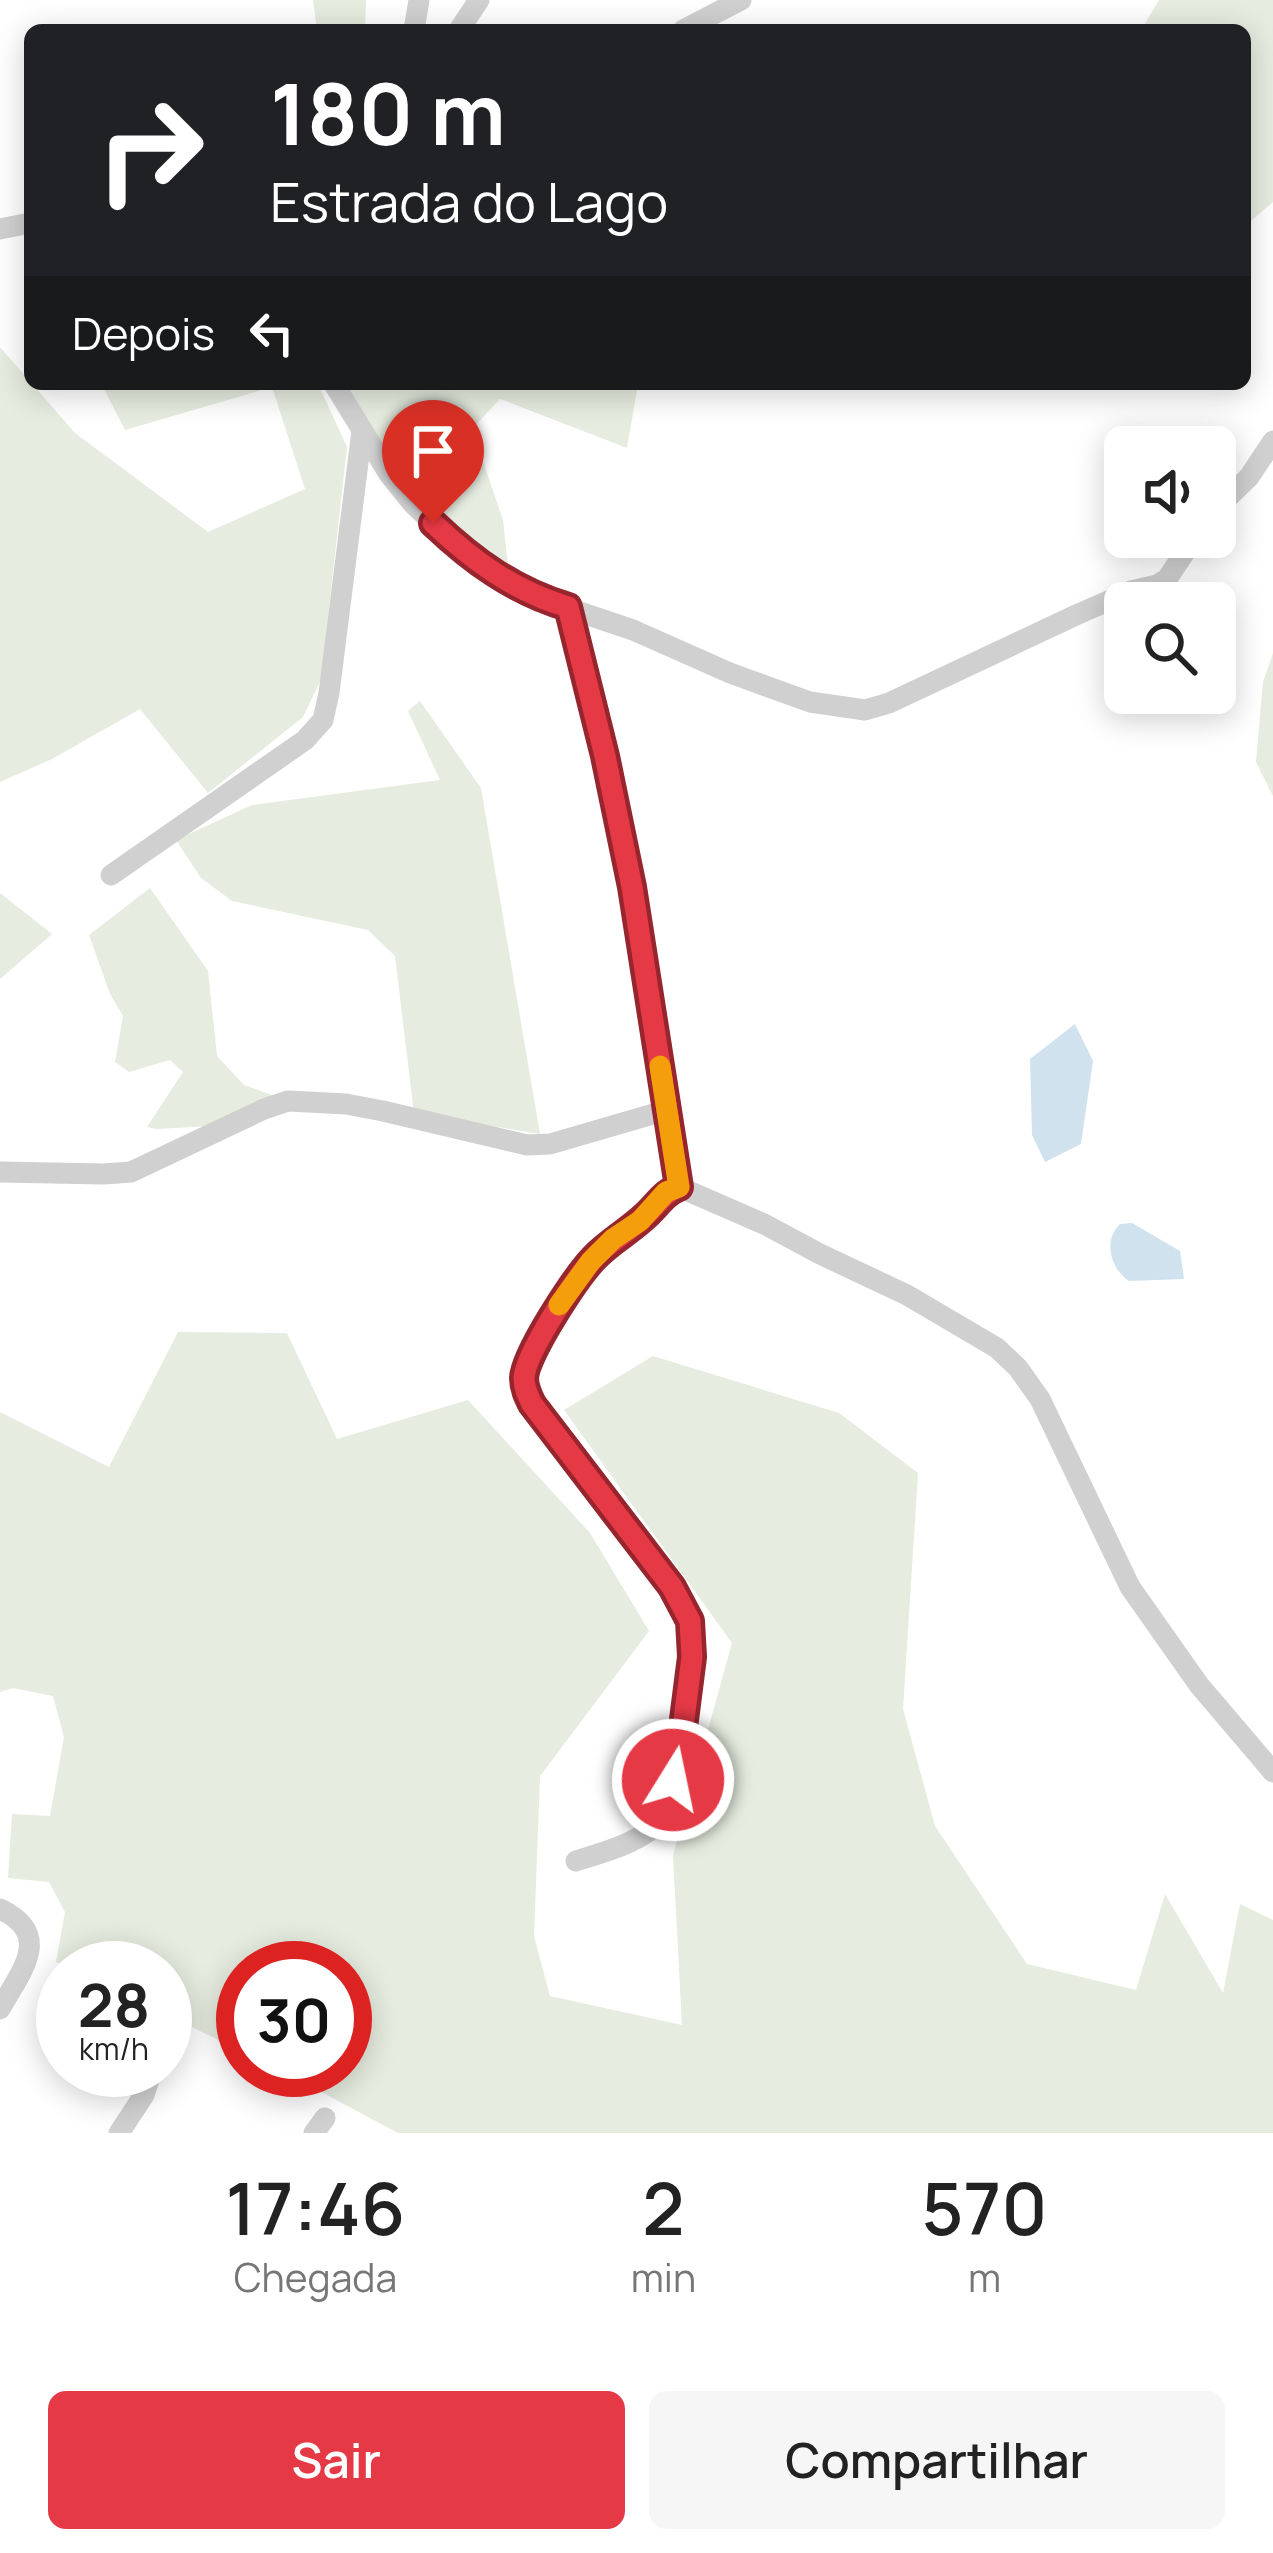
<!DOCTYPE html>
<html lang="pt">
<style>
:root{--surface:#fff;--page:#f6f6f6;--text:#222;--muted:#767676;--accent:#e63946}
body{margin:0;font-family:Manrope,sans-serif;background:var(--page);color:var(--text);height:100vh;display:flex;flex-direction:column;font-size:45px;white-space:nowrap}
*{box-sizing:border-box;margin:0}
p{font-size:39px;color:var(--muted)}
.icon{flex:none;width:66px;height:66px;fill:none;stroke:currentColor;stroke-width:2;stroke-linecap:round;stroke-linejoin:round}
.map{position:relative;height:2133px;overflow:hidden}
.side{display:flex;flex-direction:column;background:var(--surface);flex:1}
.side>*{flex:none}
.banner{position:absolute;left:24px;top:24px;width:1227px;height:366px;border-radius:18px;box-shadow:0 6px 30px #0003;background:#202124;color:#fff;overflow:hidden}
.fabs{position:absolute;left:1104px;top:426px;display:grid;gap:24px}
.fabs a{display:grid;place-items:center;width:132px;height:132px;border-radius:18px;background:var(--surface);box-shadow:0 6px 30px #0003;font-size:60px}
.speed{position:absolute;left:36px;top:1941px;display:flex;gap:24px;font-size:60px;font-weight:700;text-align:center}
.speed>*{display:grid;place-content:center;width:156px;height:156px;border-radius:50%;background:var(--surface);box-shadow:0 6px 30px #0003;line-height:1}
.speed small{font-size:30px;font-weight:400}
.speed .limit{border:18px solid #d22;background:#fff;color:#111}
.pin{position:absolute;display:grid;place-items:center;width:102px;height:102px;color:#fff;margin:-123px -51px;border-radius:50% 50% 50% 0;rotate:-45deg;box-shadow:0 0 12px #0007}
.pin .icon{rotate:45deg}
.me{position:absolute;width:132px;margin:-66px;rotate:10deg;stroke-linejoin:round;filter:drop-shadow(0 0 9px #0008)}
.turn{display:flex;align-items:center;gap:42px;height:252px;padding:0 48px;font-size:54px}
.turn .icon{width:156px;height:156px;stroke-width:2.5}
.turn b{display:block;font-size:84px;line-height:102px}
.then{display:flex;align-items:center;height:114px;padding:0 48px;background:#0003;gap:24px;font-size:45px}
.eta{display:flex;justify-content:space-evenly;align-items:center;height:204px;text-align:center}
.eta b{font-size:72px;font-weight:600;line-height:84px}
.action{display:flex;gap:24px;margin-top:auto;padding:24px 48px}
.action a{flex:1;height:138px;border-radius:18px;background:var(--accent);color:#fff;font-size:48px;font-weight:600;line-height:138px;text-align:center}
.action a+a{background:var(--page);color:var(--text)}
.map>svg:first-child{display:block}
.green{fill:#e6ecdf}
.water{fill:#cfe2ee}
.lines{fill:none;stroke-linecap:round;stroke-linejoin:round}
.minor{stroke:#d0d0d0;stroke-width:21}
.route-casing{stroke:#96252e;stroke-width:30}
.route{stroke:#e63946;stroke-width:21}
.slow{stroke:#f59e0b;stroke-width:21}
</style>
<div class="map">
<svg width="1273" height="2133" viewBox="0 0 1273 2133">
<rect width="100%" height="100%" fill="#fff"/>
<path class="green" d="M 313,0 L 366,0 L 365,30 L 317,30 Z
M 1159,0 L 1273,0 L 1273,202 L 1245,226 L 1245,30 L 1141,30 Z
M 0,347 L 75,433 L 208,532 L 305,489 L 272,387 L 125,430 L 102,385 L 318,384 L 347,447 L 321,679 L 303,717 L 208,793 L 140,709 L 52,759 L 0,782 Z
M 344,384 L 638,384 L 627,448 L 500,399 L 472,429 L 503,520 L 508,565 L 495,564 L 401,473 Z
M 1273,653 L 1273,796 L 1256,762 L 1263,682 Z
M 420,701 L 481,788 L 540,1134 L 414,1113 L 395,956 L 368,930 L 232,901 L 201,878 L 176,840 L 252,805 L 440,780 L 408,711 Z
M 150,888 L 208,971 L 217,1056 L 244,1085 L 283,1099 L 211,1126 L 156,1129 L 147,1127 L 183,1072 L 170,1060 L 129,1072 L 115,1062 L 123,1016 L 110,994 L 89,935 Z
M 0,893 L 52,934 L 0,979 Z
M 178,1332 L 287,1333 L 337,1439 L 468,1400 L 590,1533 L 649,1631 L 540,1776 L 534,1936 L 550,1996 L 682,2025 L 673,1855 L 732,1643 L 564,1410 L 653,1356 L 839,1413 L 918,1473 L 903,1709 L 935,1826 L 1027,1964 L 1136,1990 L 1165,1894 L 1223,1993 L 1240,1904 L 1273,1920 L 1273,2133 L 398,2133 L 280,2070 L 345,2070 L 345,1968 L 243,1968 L 243,2052 L 165,2014 L 165,1968 L 70,1968 L 56,1962 L 65,1912 L 49,1882 L 8,1878 L 12,1814 L 50,1816 L 64,1737 L 53,1696 L 13,1688 L 0,1692 L 0,1412 L 109,1467 Z"/>
<path class="water" d="M 1075,1024 L 1093,1061 L 1081,1144 L 1045,1162 L 1032,1135 L 1030,1059 Z
M 1132,1223 L 1180,1251 L 1184,1279 L 1129,1281 C 1110,1268 1103,1240 1120,1224 Z"/>
<g class="lines">
<path class="minor" d="M 414,30 L 419,0
M 459,30 L 479,0
M 683,30 L 741,0
M 0,229 L 30,223
M 334,384 L 389,474 L 413,504 L 453,542 L 490,571 L 516,587 L 547,601 L 633,630 L 730,673 L 810,702 L 865,710 L 889,703 L 1076,615 L 1131,591 L 1157,585 L 1167,579 L 1195,537
M 1215,510 L 1249,477 L 1273,441
M 568,607 L 605,756 L 632,887 L 679,1187
M 111,875 L 305,740 L 323,720 L 329,693 L 362,431
M 0,1172 L 104,1174 L 131,1172 L 264,1109 L 288,1101 L 346,1104 L 383,1111 L 527,1145 L 550,1144 L 667,1110
M 679,1187 L 764,1224 L 820,1254 L 907,1295 L 997,1348 L 1018,1368 L 1040,1399 L 1130,1587 L 1199,1685 L 1273,1772
M 576,1861 C 601,1853 632,1845 653,1828 C 680,1804 691,1676 693,1638 L 690,1621 L 672,1587 L 532,1404 C 528,1396 524,1388 524,1378 C 525,1354 576,1277 594,1258 C 609,1242 628,1232 644,1217 C 657,1206 663,1193 679,1187
M 0,1909 C 54,1935 21,1971 0,2009
M 119,2133 L 144,2095 L 152,2070
M 314,2133 L 325,2118"/>
</g>
<g class="lines">
<g class="route-casing">
<path id="route" d="M 433,523 C 473,561 514,591 568,607 L 605,756 L 632,887 L 679,1187 C 663,1193 657,1206 644,1217 C 628,1232 609,1242 594,1258 C 576,1277 525,1354 524,1378 C 524,1388 528,1396 532,1404 L 672,1587 L 690,1621 L 692,1657 L 680,1751 L 673,1780"/>
</g>
<use href="#route" class="route"/>
<path class="slow" d="M 559,1305 L 591,1261 L 613,1239 L 640,1221 L 666,1192 L 679,1187 L 660,1066"/>
</g>
</svg>
<div class="fabs">
<a><svg class="icon" aria-label="sound" viewBox="0 0 24 24"><path d="M4 9h4l5-4v14l-5-4H4zM17 9q2 3 0 6"/></svg></a>
<a><svg class="icon" aria-label="search" viewBox="0 0 24 24"><circle cx="10" cy="10" r="6"/><path d="M15 15l6 6"/></svg></a>
</div>
<div class="speed"><div>28<small>km/h</small></div><div class="limit">30</div></div>
<div class="pin" style="left:433px;top:523px;background:#d93025"><svg class="icon" aria-label="arrive" viewBox="0 0 24 24"><path d="M6 21V4h12l-3 4 3 4H6"/></svg></div>
<svg class="me" style="left:673px;top:1780px" viewBox="-20 -20 40 40"><circle r="17" fill="#e63946" stroke="#fff" stroke-width="3"/><path d="M0-11L8 9 0 5-8 9z" fill="#fff"/></svg>
<div class="banner">
<div class="turn"><svg class="icon" aria-label="right" viewBox="0 0 24 24"><path d="M7 20v-9h11M14 6l5 5-5 5"/></svg><div><b>180 m</b>Estrada do Lago</div></div>
<div class="then">Depois<svg class="icon" aria-label="left" viewBox="0 0 24 24"><path d="M17 20v-9H6M10 6l-5 5 5 5"/></svg></div>
</div>
</div>
<section class="side">
<div class="eta">
<div><b>17:46</b><p>Chegada</p></div>
<div><b>2</b><p>min</p></div>
<div><b>570</b><p>m</p></div>
</div>
<div class="action"><a>Sair</a><a>Compartilhar</a></div>
</section>
